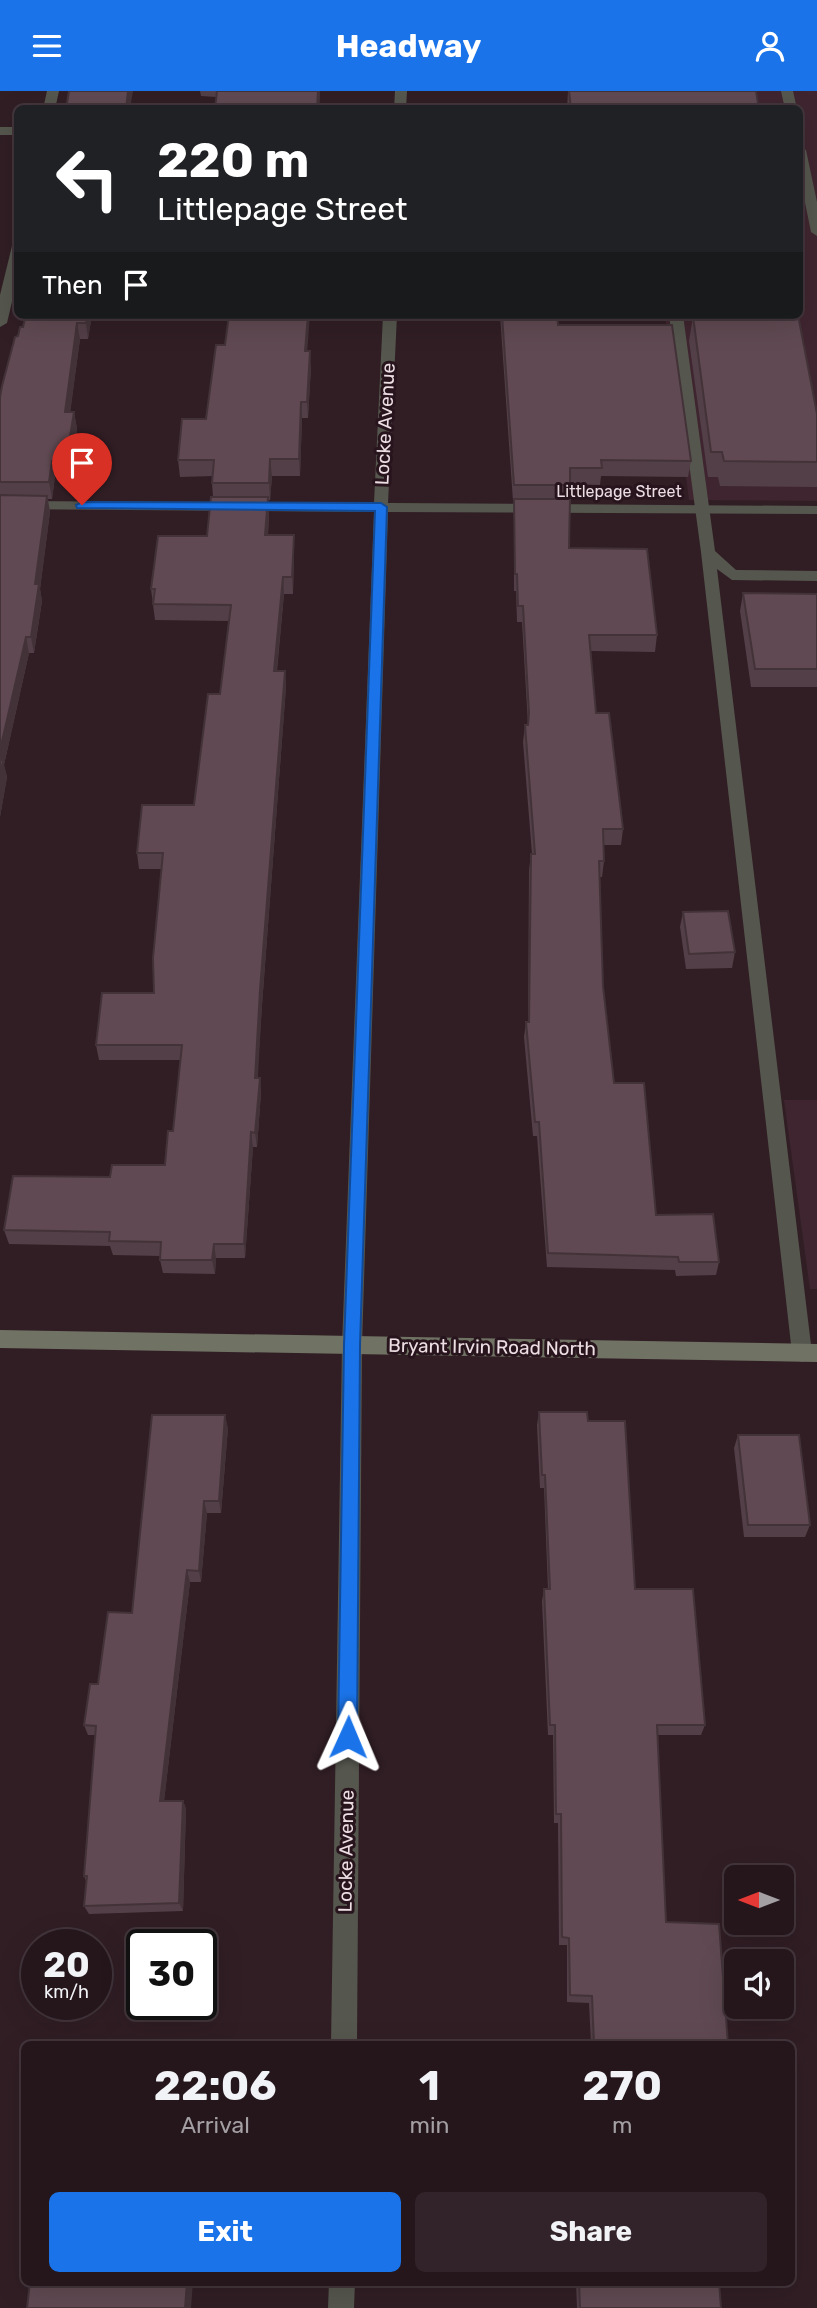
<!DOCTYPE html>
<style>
:root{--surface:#25161c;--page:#312329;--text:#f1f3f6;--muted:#a39fa3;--line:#42353b;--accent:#1a73e8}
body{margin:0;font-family:Rubik,sans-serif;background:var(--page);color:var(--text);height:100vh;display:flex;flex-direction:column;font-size:26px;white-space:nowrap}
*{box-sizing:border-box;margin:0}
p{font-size:23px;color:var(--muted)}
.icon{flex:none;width:38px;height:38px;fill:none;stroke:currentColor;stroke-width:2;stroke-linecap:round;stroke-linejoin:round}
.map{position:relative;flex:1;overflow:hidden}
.side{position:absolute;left:21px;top:1950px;width:774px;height:245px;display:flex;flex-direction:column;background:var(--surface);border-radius:10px;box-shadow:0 7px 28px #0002,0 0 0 2px var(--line)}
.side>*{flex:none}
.guide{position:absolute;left:14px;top:14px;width:789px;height:214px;border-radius:10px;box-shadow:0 7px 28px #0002,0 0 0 2px var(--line);background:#202124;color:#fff;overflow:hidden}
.needle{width:46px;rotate:270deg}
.buttons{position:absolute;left:724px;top:1774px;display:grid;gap:14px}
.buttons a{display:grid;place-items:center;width:70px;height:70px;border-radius:10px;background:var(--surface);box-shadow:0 7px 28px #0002,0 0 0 2px var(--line);font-size:35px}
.speed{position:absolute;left:21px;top:1838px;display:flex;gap:14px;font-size:35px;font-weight:700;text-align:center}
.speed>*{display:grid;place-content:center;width:91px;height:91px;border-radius:50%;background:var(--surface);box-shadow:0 7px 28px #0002,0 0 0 2px var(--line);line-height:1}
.speed small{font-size:18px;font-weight:400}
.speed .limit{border:4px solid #111;border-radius:10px;background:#fff;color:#111}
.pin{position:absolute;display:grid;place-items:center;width:60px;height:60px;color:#fff;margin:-72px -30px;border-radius:50% 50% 50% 0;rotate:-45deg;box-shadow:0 0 7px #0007}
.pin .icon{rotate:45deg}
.me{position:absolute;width:77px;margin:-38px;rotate:1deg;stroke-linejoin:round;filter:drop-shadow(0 0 5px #0008)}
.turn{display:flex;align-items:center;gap:24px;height:147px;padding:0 28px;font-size:32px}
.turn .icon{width:91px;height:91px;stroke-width:2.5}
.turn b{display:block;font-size:49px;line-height:60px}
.then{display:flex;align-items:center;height:66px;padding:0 28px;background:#0003;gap:14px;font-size:26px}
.eta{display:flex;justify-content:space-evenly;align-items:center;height:119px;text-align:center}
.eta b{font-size:42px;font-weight:700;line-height:49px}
.primary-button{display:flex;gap:14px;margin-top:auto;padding:14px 28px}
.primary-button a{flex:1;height:80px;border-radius:10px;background:var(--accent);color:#fff;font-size:28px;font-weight:700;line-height:80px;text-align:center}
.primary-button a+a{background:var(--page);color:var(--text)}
header{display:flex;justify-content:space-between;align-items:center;height:91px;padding:0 28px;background:var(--accent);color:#fff;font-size:32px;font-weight:700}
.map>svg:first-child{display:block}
.built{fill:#3f252f}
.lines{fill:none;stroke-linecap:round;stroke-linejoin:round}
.service{fill:#55574e;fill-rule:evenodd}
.minor{fill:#55574e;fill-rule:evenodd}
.secondary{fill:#707364;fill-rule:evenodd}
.wall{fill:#533f47}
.shaded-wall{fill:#433339}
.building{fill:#604952;stroke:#433339;stroke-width:2}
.route{fill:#1a73e8;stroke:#114b97;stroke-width:2}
.labels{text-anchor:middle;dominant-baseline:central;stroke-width:6;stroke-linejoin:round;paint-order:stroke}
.far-street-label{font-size:16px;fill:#ecdee3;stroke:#27141c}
.street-label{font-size:19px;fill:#ecdee3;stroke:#27141c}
</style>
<header><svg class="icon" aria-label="menu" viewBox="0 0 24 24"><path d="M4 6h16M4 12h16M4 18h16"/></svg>Headway<svg class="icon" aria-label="person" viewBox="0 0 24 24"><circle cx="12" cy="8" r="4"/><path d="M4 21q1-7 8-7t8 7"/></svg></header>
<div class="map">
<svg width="817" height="2217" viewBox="0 0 817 2217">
<rect width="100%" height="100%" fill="#311e25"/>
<path class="built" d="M 636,0 L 817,0 L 817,410 L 689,409 L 665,224 L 800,224 L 800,18 L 638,17 Z
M 784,1009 L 817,1009 L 817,1198 L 810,1198 Z"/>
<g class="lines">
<path class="service" d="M 781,0 L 793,0 L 797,18 L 785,18 Z
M 0,36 L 18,36 L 18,44 L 0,44 Z
M 800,55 L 806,59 L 817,111 L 817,145 L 811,141 L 800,87 Z
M 669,224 L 683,224 L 715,460 L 736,479 L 817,480 L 817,490 L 732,489 L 717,478 L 812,1262 L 809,1268 L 802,1271 L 795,1268 L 792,1262 L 701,461 Z"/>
<path class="minor" d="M 47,0 L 59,0 L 55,18 L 43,18 Z
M 395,0 L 407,0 L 406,18 L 394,18 Z
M 18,151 L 18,185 L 7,232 L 0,236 L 0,204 L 12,155 Z
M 383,224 L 397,224 L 388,412 L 817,415 L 817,423 L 388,421 L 362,1254 L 357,1953 L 331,1953 L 342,1254 L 374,421 L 0,418 L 0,410 L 374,412 Z
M 329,2191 L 355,2191 L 354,2217 L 328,2217 Z"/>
<path class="secondary" d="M 0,1239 L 817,1253 L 817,1271 L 0,1257 Z"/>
</g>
<path class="wall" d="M 200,0 L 320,0 L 319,18 L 215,18 L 216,6 L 201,5 Z
M 568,0 L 756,0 L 759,18 L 567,18 Z
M 92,224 L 88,248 L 80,248 L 70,321 L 74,321 L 77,338 L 69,386 L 55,386 L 52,408 L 48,408 L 50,421 L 40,498 L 42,510 L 34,562 L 29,562 L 4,674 L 7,686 L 0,726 L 0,306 L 18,245 Z
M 500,224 L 557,224 L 558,234 L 691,370 L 688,386 L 601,385 L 600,394 L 570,393 L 568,408 L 569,457 L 657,544 L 655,561 L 591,560 L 596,622 L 623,738 L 621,754 L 604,754 L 604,770 L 602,786 L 600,786 L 603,895 L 614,992 L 656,1124 L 719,1171 L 716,1184 L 676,1185 L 675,1179 L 547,1176 L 537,1045 L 533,1045 L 524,946 L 526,931 L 528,931 L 529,779 L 531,763 L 532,763 L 523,651 L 525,634 L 528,634 L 522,531 L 517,531 L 516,500 L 514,500 L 514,410 L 513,410 Z
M 697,224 L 798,224 L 817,323 L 817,396 L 720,395 L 718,386 L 708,386 L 689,250 L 693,225 L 697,225 Z
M 307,260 L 311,276 L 308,327 L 302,327 L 300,385 L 272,385 L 270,409 L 268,409 L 269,423 L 268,444 L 294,460 L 293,503 L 284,503 L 277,580 L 285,580 L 286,596 L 262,914 L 257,987 L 260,987 L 261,1002 L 257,1056 L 253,1056 L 245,1167 L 216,1167 L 215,1183 L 163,1182 L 160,1169 L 160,1165 L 113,1164 L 110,1155 L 9,1153 L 4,1139 L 110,1086 L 165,1074 L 173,1040 L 180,969 L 99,969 L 96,954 L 154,902 L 162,778 L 139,778 L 137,762 L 194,714 L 220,603 L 229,530 L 155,529 L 151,498 L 207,445 L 213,406 L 212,392 L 213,385 L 180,386 L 178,369 L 206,328 Z
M 743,502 L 817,503 L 817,596 L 751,596 L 740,520 Z
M 683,821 L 735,861 L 732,877 L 686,878 L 680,836 Z
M 539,1321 L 588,1330 L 635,1498 L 705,1634 L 701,1644 L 657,1644 L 666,1831 L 728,1953 L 591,1953 L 589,1912 L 567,1911 L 567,1854 L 559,1854 L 558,1732 L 554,1732 L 553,1644 L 548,1644 L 542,1510 L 544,1498 L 548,1498 L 544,1397 L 540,1397 L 537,1334 Z
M 228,1337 L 221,1422 L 207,1422 L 201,1491 L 190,1491 L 164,1710 L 183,1710 L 186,1718 L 183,1820 L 89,1823 L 84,1815 L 86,1790 L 84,1785 L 95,1644 L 88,1644 L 84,1634 L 98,1593 Z
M 738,1344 L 810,1434 L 805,1446 L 744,1446 L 734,1357 Z
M 576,2191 L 719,2191 L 721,2217 L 577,2217 Z"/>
<path class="shaded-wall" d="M 128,0 L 133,0 L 130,18 L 126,18 Z
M 318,0 L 320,0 L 319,18 L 317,18 Z
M 87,224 L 92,224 L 88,248 L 86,232 Z
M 308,224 L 310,224 L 306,276 L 305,260 Z
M 77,232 L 80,248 L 68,338 L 65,321 Z
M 310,260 L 311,276 L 308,327 L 307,311 Z
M 301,311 L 302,327 L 300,385 L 299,368 Z
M 74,321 L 77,338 L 69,386 L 66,370 Z
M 270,368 L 272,385 L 270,409 L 269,392 Z
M 52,370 L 55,386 L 52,408 L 49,391 Z
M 47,405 L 50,421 L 40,498 L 42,510 L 34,562 L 31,546 L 35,493 Z
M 268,406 L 269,423 L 267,460 L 265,444 Z
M 294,444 L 294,460 L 293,503 L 292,486 Z
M 283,486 L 284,503 L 275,596 L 274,580 Z
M 26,546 L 29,562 L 4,674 L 7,686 L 0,726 L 0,659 Z
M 285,580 L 286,596 L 262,914 L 257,1002 L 255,987 L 260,899 Z
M 260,987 L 261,1002 L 257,1056 L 255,1042 Z
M 251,1041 L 253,1056 L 245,1167 L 244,1153 Z
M 214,1153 L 216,1167 L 215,1183 L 212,1169 Z
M 225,1324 L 228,1337 L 221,1422 L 219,1410 Z
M 204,1410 L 207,1422 L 201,1491 L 199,1480 Z
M 187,1479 L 190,1491 L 163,1719 L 160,1710 Z
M 183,1710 L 186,1718 L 183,1820 L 179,1812 Z
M 187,2191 L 193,2191 L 191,2217 L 185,2217 Z"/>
<path class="building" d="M 69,0 L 128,0 L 126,18 L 66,18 Z
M 217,0 L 318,0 L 317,18 L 215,18 Z
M 569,0 L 756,0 L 759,18 L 571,18 Z
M 26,224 L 87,224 L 86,232 L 77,232 L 65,321 L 74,321 L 66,370 L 52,370 L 49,391 L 0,391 L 0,306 L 2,295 L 15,246 L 18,245 L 20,236 L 23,236 Z
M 229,224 L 308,224 L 305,260 L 310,260 L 307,311 L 301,311 L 299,368 L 270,368 L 269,392 L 212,392 L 214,369 L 178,369 L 182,328 L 206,328 L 216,254 L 225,254 Z
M 502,224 L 557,224 L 558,234 L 672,234 L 691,370 L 601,369 L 602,377 L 570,377 L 570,394 L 514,394 Z
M 704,224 L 798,224 L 817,323 L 817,371 L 724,370 L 722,361 L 711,361 L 693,225 L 704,225 Z
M 0,404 L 47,405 L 35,493 L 39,493 L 31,546 L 26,546 L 0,659 Z
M 211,406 L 268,406 L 265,444 L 294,444 L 292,486 L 283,486 L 274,580 L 285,580 L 260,899 L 255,987 L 260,987 L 255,1042 L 251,1041 L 244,1153 L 214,1153 L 212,1169 L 160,1169 L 161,1151 L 109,1150 L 110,1141 L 4,1139 L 13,1085 L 110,1086 L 112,1074 L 165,1074 L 168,1040 L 173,1040 L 182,954 L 96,954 L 102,902 L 154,902 L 153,867 L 163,762 L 137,762 L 142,714 L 194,714 L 208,603 L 220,603 L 231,514 L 153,513 L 155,498 L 151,498 L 158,445 L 207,445 Z
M 514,408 L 570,408 L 569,457 L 647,458 L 657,544 L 589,544 L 596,622 L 609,622 L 623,738 L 603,738 L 604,770 L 599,770 L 603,895 L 614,992 L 644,992 L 656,1124 L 713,1123 L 719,1171 L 679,1171 L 678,1166 L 548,1162 L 539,1031 L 535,1031 L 526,931 L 529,931 L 531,763 L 535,763 L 525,634 L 528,634 L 529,622 L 523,515 L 518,515 L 517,483 L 515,483 Z
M 743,502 L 817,503 L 817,578 L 755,578 Z
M 0,669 L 3,669 L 0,687 Z
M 728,820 L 735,861 L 689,863 L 683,821 Z
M 539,1321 L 587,1321 L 588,1330 L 625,1330 L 635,1498 L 693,1498 L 705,1634 L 657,1634 L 666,1831 L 719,1833 L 728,1953 L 594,1953 L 592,1905 L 570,1904 L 569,1847 L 562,1846 L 561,1723 L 556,1723 L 555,1634 L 550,1634 L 544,1498 L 550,1498 L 545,1384 L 542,1384 Z
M 152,1324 L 225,1324 L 219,1410 L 204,1410 L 199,1480 L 187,1479 L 160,1710 L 183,1710 L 179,1812 L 84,1815 L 87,1785 L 84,1785 L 96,1635 L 84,1634 L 90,1593 L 98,1593 L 108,1521 L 132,1522 Z
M 738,1344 L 799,1344 L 810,1434 L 748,1434 Z
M 30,2191 L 187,2191 L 185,2217 L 27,2217 Z
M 579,2191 L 719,2191 L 721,2217 L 580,2217 Z"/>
<path class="route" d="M 82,411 L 381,412 L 387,416 L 360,1254 L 357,1646 L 354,1652 L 348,1655 L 341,1652 L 338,1646 L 344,1254 L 375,420 L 77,417 L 76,414 Z"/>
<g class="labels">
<g class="far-street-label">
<text x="619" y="400">Littlepage Street</text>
</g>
<g class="street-label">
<text transform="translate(385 333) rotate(-87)">Locke Avenue</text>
<text transform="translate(492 1256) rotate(1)">Bryant Irvin Road North</text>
<text transform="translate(346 1760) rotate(-89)">Locke Avenue</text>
</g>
</g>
</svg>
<div class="buttons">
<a><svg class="needle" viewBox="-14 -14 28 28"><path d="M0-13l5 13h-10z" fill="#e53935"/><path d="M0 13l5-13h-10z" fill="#a39fa3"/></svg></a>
<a><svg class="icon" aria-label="sound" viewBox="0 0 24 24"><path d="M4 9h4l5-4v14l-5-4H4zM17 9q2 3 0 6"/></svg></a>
</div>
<div class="speed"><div>20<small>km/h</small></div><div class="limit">30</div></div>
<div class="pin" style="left:82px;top:414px;background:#d93025"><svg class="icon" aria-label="arrive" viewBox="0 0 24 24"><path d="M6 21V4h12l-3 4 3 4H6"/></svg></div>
<svg class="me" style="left:348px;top:1646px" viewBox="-20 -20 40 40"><path d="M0-17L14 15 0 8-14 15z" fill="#1a73e8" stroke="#fff" stroke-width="4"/></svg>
<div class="guide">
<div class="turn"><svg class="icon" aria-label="left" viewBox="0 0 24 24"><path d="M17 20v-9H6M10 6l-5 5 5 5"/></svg><div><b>220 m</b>Littlepage Street</div></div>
<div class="then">Then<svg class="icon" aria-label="arrive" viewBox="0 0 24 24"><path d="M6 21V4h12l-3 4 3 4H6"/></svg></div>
</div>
<section class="side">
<div class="eta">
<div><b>22:06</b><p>Arrival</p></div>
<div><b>1</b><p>min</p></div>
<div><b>270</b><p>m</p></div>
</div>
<div class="primary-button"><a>Exit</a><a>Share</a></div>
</section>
</div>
